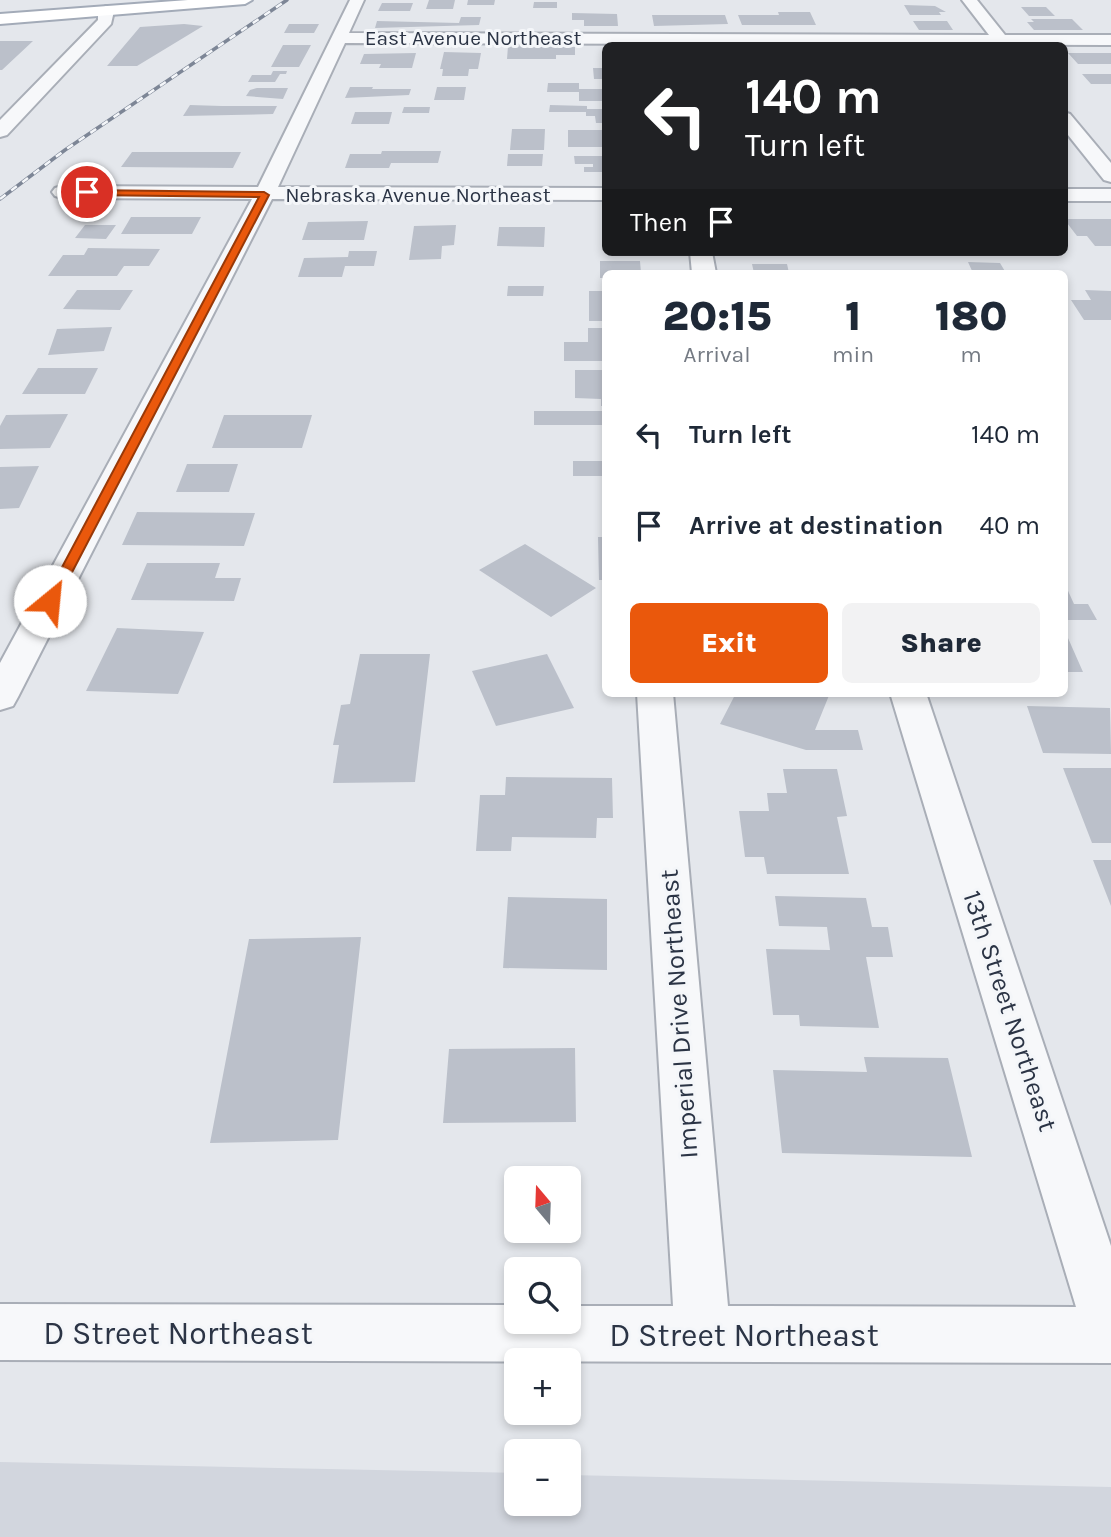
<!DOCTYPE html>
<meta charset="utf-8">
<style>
:root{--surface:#fff;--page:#f2f2f3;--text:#1f2937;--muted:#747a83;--accent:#ea580c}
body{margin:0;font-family:Karla,sans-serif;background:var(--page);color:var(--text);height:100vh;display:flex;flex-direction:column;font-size:26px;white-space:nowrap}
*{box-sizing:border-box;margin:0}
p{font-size:23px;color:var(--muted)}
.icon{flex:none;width:38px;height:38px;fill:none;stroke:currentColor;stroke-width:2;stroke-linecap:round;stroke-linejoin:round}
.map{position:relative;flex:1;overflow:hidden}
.drawer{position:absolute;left:602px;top:270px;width:466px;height:427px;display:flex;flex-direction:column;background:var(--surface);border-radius:10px;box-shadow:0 4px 10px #0003}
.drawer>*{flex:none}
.guide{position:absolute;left:602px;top:42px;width:466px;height:214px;border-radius:10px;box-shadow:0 4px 10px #0003;background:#202124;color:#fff;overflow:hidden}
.needle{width:46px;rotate:341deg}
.tools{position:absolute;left:504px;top:1166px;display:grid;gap:14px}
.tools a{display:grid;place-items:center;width:77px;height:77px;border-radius:10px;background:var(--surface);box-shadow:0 4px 10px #0003;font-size:35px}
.pin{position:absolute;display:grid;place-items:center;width:60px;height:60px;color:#fff;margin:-30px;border:4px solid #fff;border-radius:50%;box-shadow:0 2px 7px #0007}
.me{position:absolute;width:77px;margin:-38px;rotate:28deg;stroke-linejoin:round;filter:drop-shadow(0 0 5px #0008)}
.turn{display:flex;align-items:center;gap:24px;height:147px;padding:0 28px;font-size:32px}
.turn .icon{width:91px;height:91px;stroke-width:2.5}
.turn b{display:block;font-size:49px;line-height:60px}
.then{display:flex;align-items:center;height:66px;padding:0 28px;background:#0003;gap:14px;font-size:26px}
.eta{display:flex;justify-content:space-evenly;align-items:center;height:119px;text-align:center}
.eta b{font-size:42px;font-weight:800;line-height:49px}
.action{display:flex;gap:14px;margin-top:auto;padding:14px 28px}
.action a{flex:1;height:80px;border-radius:10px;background:var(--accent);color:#fff;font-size:28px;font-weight:800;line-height:80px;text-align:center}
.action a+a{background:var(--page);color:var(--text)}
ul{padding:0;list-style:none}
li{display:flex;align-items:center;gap:21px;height:91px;padding:0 28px}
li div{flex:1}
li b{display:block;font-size:26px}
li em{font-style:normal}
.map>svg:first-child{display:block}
.built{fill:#d2d6de}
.building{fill:#bbc0ca}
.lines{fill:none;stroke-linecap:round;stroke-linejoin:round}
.minor-casing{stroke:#a9aeb7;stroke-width:4}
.major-casing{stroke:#a3abb8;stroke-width:4}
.minor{fill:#f7f8fa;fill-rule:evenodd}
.major{fill:#fff;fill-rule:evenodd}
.rail-casing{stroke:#7d8696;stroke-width:3.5}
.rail{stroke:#f4f6f9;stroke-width:2.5;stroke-dasharray:7;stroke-linecap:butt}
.route{fill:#ea580c;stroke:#983908;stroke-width:2}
.labels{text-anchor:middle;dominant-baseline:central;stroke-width:6;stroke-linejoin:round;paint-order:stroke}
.far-street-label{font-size:21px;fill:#2b3445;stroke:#f4f6f9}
.street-label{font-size:26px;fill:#2b3445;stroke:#f4f6f9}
.near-street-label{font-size:32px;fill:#2b3445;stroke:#f4f6f9}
</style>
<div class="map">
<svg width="1111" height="1537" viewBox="0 0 1111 1537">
<rect width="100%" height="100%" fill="#e4e7ec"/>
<path class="built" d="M 0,1462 L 516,1473 L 516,1503 L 569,1503 L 569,1475 L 1111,1487 L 1111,1537 L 0,1537 Z"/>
<path class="building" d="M 429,0 L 455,0 L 453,9 L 426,9 Z
M 468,0 L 495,0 L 494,5 L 467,5 Z
M 534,2 L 557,2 L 557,8 L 533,8 Z
M 382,3 L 413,3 L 410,11 L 378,11 Z
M 904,5 L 935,6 L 946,12 L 939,12 L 941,15 L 910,15 Z
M 1021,7 L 1046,7 L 1055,16 L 1029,16 Z
M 778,12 L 810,12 L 816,25 L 742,25 L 738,15 L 779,15 Z
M 572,13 L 617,14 L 618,26 L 584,26 L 584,20 L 572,20 Z
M 652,15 L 725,15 L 728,24 L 654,26 Z
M 461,17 L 481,17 L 479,25 L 375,28 L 377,21 L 459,23 Z
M 1031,19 L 1072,19 L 1083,30 L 1034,30 L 1027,22 L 1034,22 Z
M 913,21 L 947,21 L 953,30 L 919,30 Z
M 184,24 L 203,26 L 137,66 L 107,66 L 140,27 Z
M 289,24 L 319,24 L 314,33 L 284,33 Z
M 0,41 L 33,41 L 2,70 L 0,70 Z
M 283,45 L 311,45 L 299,67 L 271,67 Z
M 508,46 L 575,47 L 575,55 L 556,55 L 556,59 L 507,59 Z
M 444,52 L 481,53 L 478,69 L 469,69 L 468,76 L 442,76 L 443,69 L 440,69 Z
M 416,53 L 412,68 L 379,68 L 381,64 L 360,64 L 364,54 Z
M 1068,53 L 1111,53 L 1111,64 L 1078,64 Z
M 593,68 L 606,68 L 606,79 L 594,79 Z
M 273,71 L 287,71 L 286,74 L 280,74 L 275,82 L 248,82 L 252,75 L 271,75 Z
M 1082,74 L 1111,74 L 1111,84 L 1091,84 Z
M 548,83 L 579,83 L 579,89 L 606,89 L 606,101 L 579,101 L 579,92 L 547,92 Z
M 350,87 L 373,87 L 372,89 L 411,89 L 409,95 L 345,98 Z
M 437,87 L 466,87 L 464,100 L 434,100 Z
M 257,88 L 288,88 L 283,99 L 246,96 L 250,90 Z
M 190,105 L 222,106 L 277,106 L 273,114 L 183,116 Z
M 550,105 L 587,106 L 587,109 L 606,109 L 606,123 L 596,123 L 595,116 L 586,116 L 586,112 L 549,112 Z
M 404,107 L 430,107 L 429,113 L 402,113 Z
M 355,112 L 392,112 L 389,124 L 351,124 Z
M 512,129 L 545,129 L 544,150 L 510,150 Z
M 568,130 L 606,130 L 606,147 L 568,147 Z
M 382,151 L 441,151 L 438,163 L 391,163 L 389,168 L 345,168 L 350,154 L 381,154 Z
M 132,152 L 241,152 L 233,168 L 121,167 Z
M 508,154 L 543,154 L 542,166 L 507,166 Z
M 574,156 L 606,156 L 606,172 L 584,172 L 584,167 L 593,167 L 593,164 L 575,164 Z
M 131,217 L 201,217 L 192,234 L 121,234 Z
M 1064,219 L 1111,219 L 1111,246 L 1095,246 L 1087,236 L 1077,236 Z
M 368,221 L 364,240 L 302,240 L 308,222 Z
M 85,225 L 116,225 L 106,239 L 75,238 Z
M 456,225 L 454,245 L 442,246 L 441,259 L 409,260 L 414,226 Z
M 499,227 L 545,227 L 544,247 L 497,246 Z
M 88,248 L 160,249 L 149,266 L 124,266 L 117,276 L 48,276 L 63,255 L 84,255 Z
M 349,251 L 377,251 L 374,266 L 345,266 L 342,277 L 298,277 L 304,258 L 348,257 Z
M 752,252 L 788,252 L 789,256 L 753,256 Z
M 600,261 L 640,261 L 641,273 L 606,273 L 606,278 L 600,278 Z
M 968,262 L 1000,263 L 1006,273 L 973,273 Z
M 752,264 L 787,264 L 789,273 L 754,273 Z
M 508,286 L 544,286 L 543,296 L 507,296 Z
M 77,290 L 133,290 L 120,310 L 63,309 Z
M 1085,290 L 1111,291 L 1111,320 L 1084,320 L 1071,300 L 1091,300 Z
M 589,291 L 606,291 L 606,321 L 589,321 Z
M 112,327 L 104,351 L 48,355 L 57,329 Z
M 588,328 L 606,328 L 606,361 L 564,361 L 564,342 L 588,342 Z
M 38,368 L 98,368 L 85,394 L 22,394 Z
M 575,370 L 606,370 L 606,406 L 601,406 L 601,399 L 575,398 Z
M 534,411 L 606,411 L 606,422 L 604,425 L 534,425 Z
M 68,414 L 50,448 L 0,449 L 0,426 L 6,415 Z
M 224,415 L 312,415 L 302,448 L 212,448 Z
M 573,461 L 606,461 L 606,476 L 573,476 Z
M 187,464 L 238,464 L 229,492 L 176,492 Z
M 39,466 L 19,508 L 0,509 L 0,467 Z
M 137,512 L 255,513 L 244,546 L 122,545 Z
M 598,537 L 606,537 L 606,580 L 599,580 Z
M 525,544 L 596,588 L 551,617 L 479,570 Z
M 147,563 L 220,563 L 215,578 L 241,578 L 234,601 L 131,600 Z
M 1064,582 L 1074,604 L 1088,604 L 1097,620 L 1064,620 Z
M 117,628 L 204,632 L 178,694 L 86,691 Z
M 1064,629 L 1083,672 L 1064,672 Z
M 360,654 L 430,654 L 415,782 L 333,783 L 339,745 L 333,745 L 341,705 L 350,704 Z
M 547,654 L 574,708 L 496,726 L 472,671 Z
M 736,693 L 830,693 L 815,730 L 858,730 L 863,750 L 806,750 L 720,724 Z
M 1027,706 L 1110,708 L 1111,754 L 1043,753 Z
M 1063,768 L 1111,768 L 1111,843 L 1092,843 Z
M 783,769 L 837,769 L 847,816 L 837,817 L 849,874 L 767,874 L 764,857 L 745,857 L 739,811 L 769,811 L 767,793 L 787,793 Z
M 506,777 L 612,778 L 613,818 L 597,818 L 596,838 L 512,837 L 511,851 L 476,851 L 480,795 L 505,795 Z
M 1093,860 L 1111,860 L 1111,906 Z
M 775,896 L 866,898 L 872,927 L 888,927 L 893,957 L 866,957 L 879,1028 L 800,1026 L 799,1015 L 773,1015 L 766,949 L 830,950 L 827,927 L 779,926 Z
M 508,897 L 607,899 L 607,970 L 503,968 Z
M 361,937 L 338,1140 L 210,1143 L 249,939 Z
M 575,1048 L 576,1122 L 443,1123 L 449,1049 Z
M 864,1057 L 948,1058 L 972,1157 L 782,1153 L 773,1070 L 867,1072 Z"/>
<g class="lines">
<g class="minor-casing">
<path id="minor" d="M 350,0 L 364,0 L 349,33 L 989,35 L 962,0 L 977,0 L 1005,35 L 1111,35 L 1111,45 L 345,43 L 278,187 L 606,188 L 606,200 L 272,199 L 18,697 L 13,706 L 0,710 L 0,663 L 252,199 L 62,198 L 55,196 L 52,192 L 55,188 L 62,186 L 258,187 Z
M 106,6 L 114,11 L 111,24 L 7,135 L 0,137 L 0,120 L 98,20 L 98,11 Z
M 1064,112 L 1070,114 L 1111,163 L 1111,182 L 1104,180 L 1064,130 Z
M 1064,189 L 1111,189 L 1111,201 L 1064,201 Z
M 690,252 L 712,252 L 716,273 L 692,273 Z
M 637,693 L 673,693 L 728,1306 L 1076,1307 L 890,693 L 926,693 L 1111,1246 L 1111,1363 L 0,1360 L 0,1304 L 516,1305 L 516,1321 L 569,1321 L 569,1306 L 673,1306 Z"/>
</g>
<g class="major-casing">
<path id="major" d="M 188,0 L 252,0 L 245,4 L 0,24 L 0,14 Z"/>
</g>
<use href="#minor" class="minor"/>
<use href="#major" class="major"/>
<g class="rail-casing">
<path id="rail" d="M 0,199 L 65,150 L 287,0"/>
</g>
<use href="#rail" class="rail"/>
</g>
<path class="route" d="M 84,190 L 264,192 L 269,195 L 57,601 L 50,606 L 44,601 L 259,197 L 87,195 Z"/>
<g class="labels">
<g class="far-street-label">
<text x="473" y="38">East Avenue Northeast</text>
<text x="418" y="195">Nebraska Avenue Northeast</text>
</g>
<g class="street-label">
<text transform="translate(1010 1011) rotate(72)">13th Street Northeast</text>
<text transform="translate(679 1014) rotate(-94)">Imperial Drive Northeast</text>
</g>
<g class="near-street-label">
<text x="178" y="1333">D Street Northeast</text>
<text x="744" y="1335">D Street Northeast</text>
</g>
</g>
</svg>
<div class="tools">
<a><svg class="needle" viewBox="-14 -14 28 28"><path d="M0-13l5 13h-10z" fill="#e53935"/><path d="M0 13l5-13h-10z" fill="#747a83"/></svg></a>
<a><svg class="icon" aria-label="search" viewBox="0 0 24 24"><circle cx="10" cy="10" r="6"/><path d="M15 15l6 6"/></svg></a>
<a>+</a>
<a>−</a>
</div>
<div class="pin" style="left:87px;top:192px;background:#d93025"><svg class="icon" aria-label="arrive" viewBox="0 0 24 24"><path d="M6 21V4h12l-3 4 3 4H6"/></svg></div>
<svg class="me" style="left:50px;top:601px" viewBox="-20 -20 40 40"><circle r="19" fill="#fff"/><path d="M0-13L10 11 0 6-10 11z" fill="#ea580c"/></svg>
<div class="guide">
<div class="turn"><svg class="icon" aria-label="left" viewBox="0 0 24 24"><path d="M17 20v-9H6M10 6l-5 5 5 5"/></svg><div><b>140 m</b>Turn left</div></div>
<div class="then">Then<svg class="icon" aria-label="arrive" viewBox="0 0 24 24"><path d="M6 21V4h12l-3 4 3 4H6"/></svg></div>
</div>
<section class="drawer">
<div class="eta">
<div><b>20:15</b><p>Arrival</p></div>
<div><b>1</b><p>min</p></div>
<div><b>180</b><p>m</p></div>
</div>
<ul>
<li><svg class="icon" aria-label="left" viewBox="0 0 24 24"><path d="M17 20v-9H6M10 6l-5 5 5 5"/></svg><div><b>Turn left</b></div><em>140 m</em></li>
<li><svg class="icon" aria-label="arrive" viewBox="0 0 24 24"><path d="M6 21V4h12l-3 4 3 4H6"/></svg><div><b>Arrive at destination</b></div><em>40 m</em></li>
</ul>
<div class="action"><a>Exit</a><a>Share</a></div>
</section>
</div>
